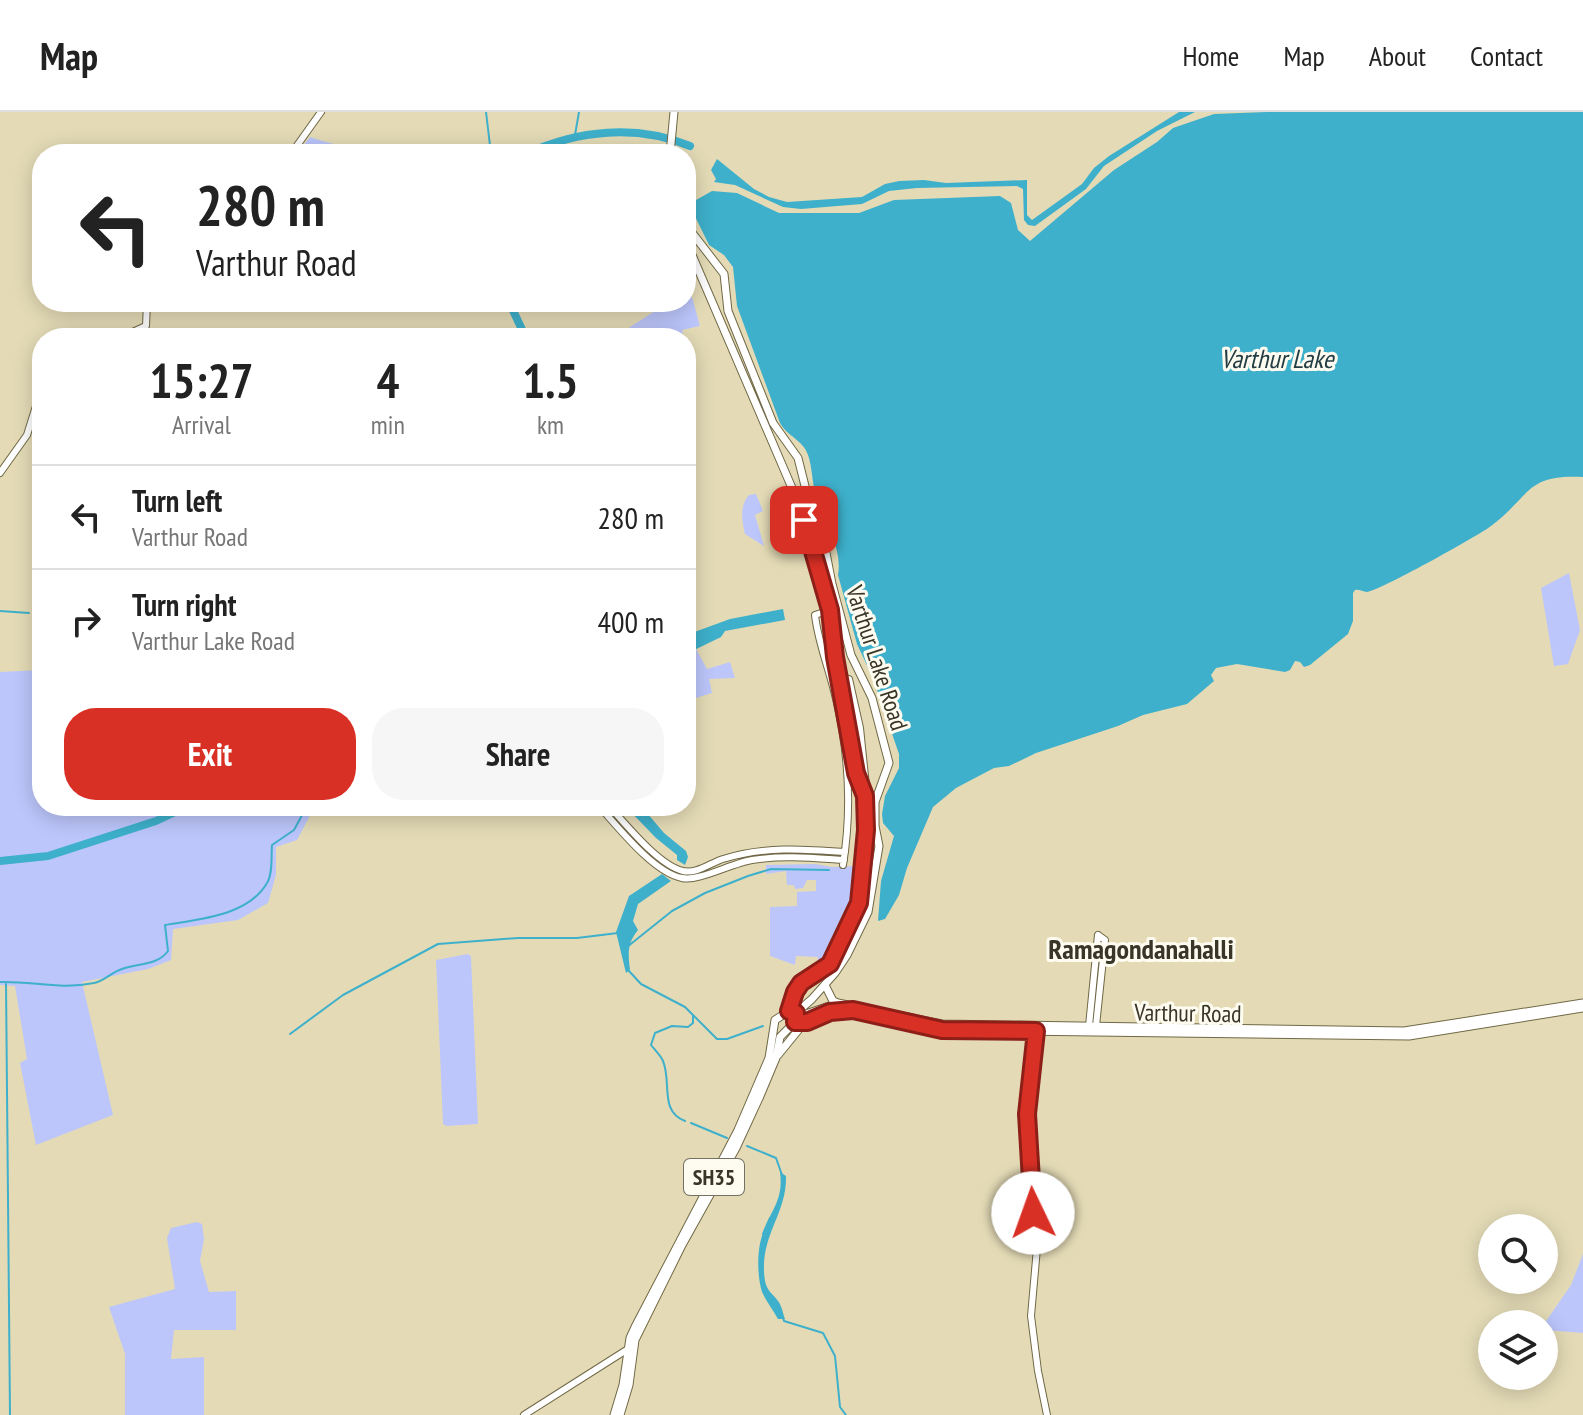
<!DOCTYPE html>
<style>
:root{--surface:#fff;--page:#f6f6f6;--text:#222;--muted:#767676;--line:#e0e0e0;--accent:#d93025}
body{margin:0;font-family:"PT Sans Narrow",sans-serif;background:var(--page);color:var(--text);height:100vh;display:flex;flex-direction:column;font-size:30px;white-space:nowrap}
*{box-sizing:border-box;margin:0}
p{font-size:26px;color:var(--muted)}
.icon{flex:none;width:44px;height:44px;fill:none;stroke:currentColor;stroke-width:2;stroke-linecap:round;stroke-linejoin:round}
.map{position:relative;flex:1;overflow:hidden}
.panel{position:absolute;left:32px;top:216px;width:664px;height:488px;display:flex;flex-direction:column;background:var(--surface);border-radius:32px;box-shadow:0 4px 20px #0003}
.panel>*{flex:none}
.hud{position:absolute;left:32px;top:32px;width:664px;height:168px;border-radius:32px;box-shadow:0 4px 20px #0003;background:#fff;color:var(--text);overflow:hidden}
.tools{position:absolute;left:1478px;top:1102px;display:grid;gap:16px}
.tools a{display:grid;place-items:center;width:80px;height:80px;border-radius:50%;background:var(--surface);box-shadow:0 4px 20px #0003;font-size:40px}
.pin{position:absolute;display:grid;place-items:center;width:68px;height:68px;color:#fff;margin:-34px;border-radius:16px;box-shadow:0 4px 12px #0006}
.me{position:absolute;width:88px;margin:-44px;rotate:357deg;stroke-linejoin:round;filter:drop-shadow(0 0 6px #0008)}
.turn{display:flex;align-items:center;gap:28px;height:168px;padding:0 32px;font-size:36px}
.turn .icon{width:104px;height:104px;stroke-width:2.5}
.turn b{display:block;font-size:56px;line-height:68px}
.eta{display:flex;justify-content:space-evenly;align-items:center;height:136px;text-align:center}
.eta b{font-size:48px;font-weight:600;line-height:56px}
.primary-button{display:flex;gap:16px;margin-top:auto;padding:16px 32px}
.primary-button a{flex:1;height:92px;border-radius:32px;background:var(--accent);color:#fff;font-size:32px;font-weight:600;line-height:92px;text-align:center}
.primary-button a+a{background:var(--page);color:var(--text)}
ul{padding:0;list-style:none}
li{display:flex;align-items:center;gap:24px;height:104px;padding:0 32px;border-top:2px solid var(--line)}
li div{flex:1}
li b{display:block;font-size:30px}
li em{font-style:normal}
header{display:flex;align-items:center;gap:48px;box-sizing:border-box;height:112px;padding:0 40px;background:var(--surface);border-bottom:2px solid var(--line)}
header strong{font-size:38px}
nav{display:flex;gap:44px;margin-inline-start:auto;font-size:28px}
.map>svg:first-child{display:block}
.green{fill:#bcc6fb}
.water{fill:#3eb0cb}
.lines{fill:none;stroke-linecap:round;stroke-linejoin:round}
.stream{stroke:#3eb0cb;stroke-width:2}
.river{stroke:#3eb0cb;stroke-width:8}
.minor-casing{stroke:#706846;stroke-width:8}
.major-casing{stroke:#706846;stroke-width:9}
.minor{stroke:#fff;stroke-width:6}
.major{stroke:#fff;stroke-width:7}
.route-casing{stroke:#8d1f18;stroke-width:20}
.route{stroke:#d93025;stroke-width:14}
.labels{text-anchor:middle;dominant-baseline:central;stroke-width:6;stroke-linejoin:round;paint-order:stroke}
.shield{fill:#fefcf1;stroke:#747164;stroke-width:2}
.shield-label{font-size:22px;font-weight:bold;fill:#393627}
.street-label{font-size:24px;fill:#393627;stroke:#fefcf1}
.water-label{font-size:26px;font-style:italic;fill:#243d44;stroke:#fefcf1}
.quarter-label{font-size:28px;font-weight:bold;fill:#393627;stroke:#fefcf1}
</style>
<header>
<strong>Map</strong>
<nav><a>Home</a><a>Map</a><a>About</a><a>Contact</a></nav>
</header>
<div class="map">
<svg width="1583" height="1303" viewBox="0 0 1583 1303">
<rect width="100%" height="100%" fill="#e4dbb6"/>
<path class="green" d="M 310,25 C 350,40 394,38 436,42 L 297,42 Z
M 687,180 L 692,185 L 700,214 L 682,218 L 683,223 L 672,226 L 613,226 L 669,190 L 686,190 Z
M 756,382 L 763,399 L 755,403 L 764,434 L 745,422 C 742,409 739,394 749,383 Z
M 1569,461 L 1580,518 L 1568,552 L 1554,554 L 1541,476 Z
M 696,537 L 707,557 L 730,550 L 735,566 L 709,567 L 712,581 L 686,589 L 686,542 Z
M 42,558 L 42,694 L 315,694 L 297,728 L 276,735 L 276,763 L 268,791 L 238,808 L 173,817 L 171,848 L 148,857 L 82,870 L 113,1003 L 36,1033 L 20,951 L 27,947 L 15,874 L 0,873 L 0,560 Z
M 815,752 L 832,755 L 858,754 C 857,796 843,819 825,856 L 817,852 L 818,845 L 796,844 L 795,853 L 770,844 L 770,795 L 797,794 L 797,780 L 816,779 L 816,768 L 807,768 L 803,776 L 795,777 L 794,773 L 787,773 L 786,759 L 766,762 L 766,753 Z
M 468,842 L 471,844 L 478,1012 L 447,1014 L 443,1012 L 436,848 Z
M 197,1110 L 202,1112 L 204,1127 L 200,1149 L 209,1180 L 236,1179 L 236,1218 L 174,1218 L 171,1247 L 204,1245 L 204,1303 L 125,1303 L 125,1242 L 109,1195 L 175,1177 L 167,1126 L 171,1116 Z
M 1583,1142 L 1583,1221 L 1544,1218 L 1544,1212 L 1571,1173 Z"/>
<path class="water" d="M 1179,0 L 1195,0 L 1157,19 L 1104,54 L 1086,77 L 1035,114 L 1028,113 L 1024,108 L 1023,77 L 1017,74 L 917,76 L 889,79 L 862,92 L 801,97 L 783,95 L 735,73 L 714,70 L 716,67 L 711,58 L 717,47 L 754,77 L 769,85 L 787,90 L 862,85 L 885,72 L 899,69 L 924,68 L 946,71 L 1027,68 L 1027,103 L 1032,108 L 1082,72 L 1094,56 L 1109,44 Z
M 1267,0 L 1583,0 L 1583,365 C 1525,362 1531,384 1491,414 C 1478,424 1377,480 1367,480 C 1363,480 1359,477 1355,478 L 1353,481 L 1353,509 L 1348,522 L 1310,553 L 1304,555 L 1300,550 L 1295,549 L 1290,558 L 1285,560 L 1237,552 L 1216,556 L 1211,563 L 1214,569 L 1187,592 L 1143,603 L 1118,614 L 1036,641 L 1009,654 L 994,656 L 956,676 L 933,695 L 907,756 L 899,783 L 885,807 L 878,809 L 881,769 L 894,724 L 883,711 L 882,702 L 885,684 L 899,656 L 899,642 L 873,566 L 857,532 L 838,463 C 843,434 822,407 815,380 C 812,368 812,354 808,343 C 803,328 787,324 780,311 L 737,194 L 733,155 L 724,143 L 709,133 L 689,92 L 712,79 L 737,81 L 779,101 L 859,101 L 894,88 L 1000,84 L 1011,91 L 1018,118 L 1030,129 L 1114,58 L 1157,30 L 1173,16 L 1214,2 Z
M 783,497 L 785,508 L 725,519 L 721,525 L 686,542 L 686,526 L 689,522 L 730,507 Z
M 625,694 L 641,694 L 664,721 L 686,739 L 688,745 L 685,753 L 677,748 L 677,743 L 656,726 Z
M 662,762 L 671,769 L 638,792 L 633,809 L 638,818 C 627,832 628,841 630,858 L 626,861 L 616,820 L 629,784 Z
M 780,1060 L 786,1064 C 787,1103 758,1125 765,1169 C 767,1179 773,1182 778,1189 C 782,1194 783,1202 785,1207 L 778,1207 C 773,1198 766,1189 762,1180 C 757,1164 757,1139 762,1124 C 770,1098 784,1089 780,1060 Z"/>
<g class="lines">
<path class="stream" d="M 486,0 L 491,42
M 575,23 L 579,0
M 510,226 L 524,218
M 33,318 L 42,320
M 0,499 L 29,501
M 37,502 L 42,503
M 627,835 L 672,799 L 705,781 L 748,764 L 771,757 L 829,758
M 629,859 L 641,872 L 685,895 L 717,927 L 727,927 L 763,914
M 0,870 C 33,869 60,878 94,871 C 104,869 112,860 122,857 C 138,851 157,854 168,839 L 165,813 C 199,807 248,804 267,771 C 273,762 271,744 272,733 L 294,718 L 307,694
M 6,870 L 10,1303
M 290,922 L 343,883 L 438,832 L 518,826 L 577,826 L 618,821
M 685,1009 C 659,999 672,971 663,949 C 661,944 655,938 651,933 L 655,921 L 672,914 L 688,915 L 693,911 L 693,904
M 691,1011 L 727,1026
M 747,1034 L 776,1046 L 782,1063
M 763,1122 L 770,1106
M 783,1206 L 784,1209 L 823,1221 L 835,1244 L 840,1295 L 846,1303"/>
<path class="river" d="M 526,42 C 578,18 636,12 690,34
M 509,190 L 526,226
M 0,749 L 48,744 L 156,709 L 188,694"/>
<g class="minor-casing">
<path id="minor" d="M 291,42 L 321,0
M 119,226 L 146,214 L 147,190
M 0,361 L 27,323 L 42,275
M 830,498 L 815,503 C 818,531 830,559 836,587 C 849,642 852,697 843,753
M 839,564 L 849,567 L 860,616 L 866,674 L 865,684
M 599,694 C 618,715 654,761 682,766 C 698,770 732,751 752,748 C 783,743 813,746 844,748
M 609,694 C 626,712 658,753 683,759 C 697,762 710,751 723,747 C 763,734 804,737 845,740
M 1089,914 L 1098,823
M 1096,914 L 1105,828 L 1098,823
M 1036,919 L 1027,1002 L 1037,1136 L 1031,1204 L 1038,1259 L 1047,1303
M 524,1303 L 628,1237"/>
</g>
<g class="major-casing">
<path id="major" d="M 670,42 L 674,0
M 686,113 L 724,162 L 728,199 L 773,311 L 798,346 L 810,394 L 822,420 L 832,472 L 851,543 L 872,586 L 889,651 L 875,690 L 875,714 L 879,734 L 868,800 L 847,843 L 835,861 L 812,887 L 796,901
M 686,129 L 798,390 L 830,498 L 835,545 L 849,613 L 856,661 L 865,684 L 866,718 L 859,791 L 830,852 L 801,871 L 795,880 L 789,899
M 825,873 L 833,889 L 838,891
M 797,905 L 838,891 L 942,912 L 1404,919 L 1583,891
M 795,910 L 807,910 L 830,900 L 853,898 L 942,918 L 1409,924 L 1583,896
M 778,943 L 804,911
M 614,1303 L 623,1273 L 630,1226 L 636,1213 L 738,1018 L 769,946 L 775,908 L 789,899 L 794,899 L 797,908 L 780,925 L 776,946 L 760,984 L 736,1036 L 682,1133 L 635,1228 L 629,1273 L 620,1303"/>
</g>
<use href="#minor" class="minor"/>
<use href="#major" class="major"/>
</g>
<g class="lines">
<g class="route-casing">
<path id="route" d="M 804,408 L 830,498 L 835,545 L 856,661 L 865,684 L 866,718 L 859,791 L 830,852 L 801,871 L 795,880 L 789,899 L 796,901 L 795,910 L 807,910 L 830,900 L 853,898 L 942,918 L 1036,919 L 1027,1002 L 1033,1101"/>
</g>
<use href="#route" class="route"/>
</g>
<g class="labels">
<rect class="shield" x="684" y="1047" width="60" height="36" rx="6"/>
<g class="shield-label">
<text x="714" y="1065">SH35</text>
</g>
<g class="street-label">
<text transform="translate(877 546) rotate(72)">Varthur Lake Road</text>
<text transform="translate(1188 901) rotate(1)">Varthur Road</text>
</g>
<g class="water-label">
<text x="1277" y="246">Varthur Lake</text>
</g>
<g class="quarter-label">
<text x="1141" y="836">Ramagondanahalli</text>
</g>
</g>
</svg>
<div class="tools">
<a><svg class="icon" aria-label="search" viewBox="0 0 24 24"><circle cx="10" cy="10" r="6"/><path d="M15 15l6 6"/></svg></a>
<a><svg class="icon" aria-label="layers" viewBox="0 0 24 24"><path d="M12 4l9 5-9 5-9-5zM3 14l9 5 9-5"/></svg></a>
</div>
<div class="pin" style="left:804px;top:408px;background:#d93025"><svg class="icon" aria-label="arrive" viewBox="0 0 24 24"><path d="M6 21V4h12l-3 4 3 4H6"/></svg></div>
<svg class="me" style="left:1033px;top:1101px" viewBox="-20 -20 40 40"><circle r="19" fill="#fff"/><path d="M0-13L10 11 0 6-10 11z" fill="#d93025"/></svg>
<div class="hud">
<div class="turn"><svg class="icon" aria-label="left" viewBox="0 0 24 24"><path d="M17 20v-9H6M10 6l-5 5 5 5"/></svg><div><b>280 m</b>Varthur Road</div></div>
</div>
<section class="panel">
<div class="eta">
<div><b>15:27</b><p>Arrival</p></div>
<div><b>4</b><p>min</p></div>
<div><b>1.5</b><p>km</p></div>
</div>
<ul>
<li><svg class="icon" aria-label="left" viewBox="0 0 24 24"><path d="M17 20v-9H6M10 6l-5 5 5 5"/></svg><div><b>Turn left</b><p>Varthur Road</p></div><em>280 m</em></li>
<li><svg class="icon" aria-label="right" viewBox="0 0 24 24"><path d="M7 20v-9h11M14 6l5 5-5 5"/></svg><div><b>Turn right</b><p>Varthur Lake Road</p></div><em>400 m</em></li>
</ul>
<div class="primary-button"><a>Exit</a><a>Share</a></div>
</section>
</div>
